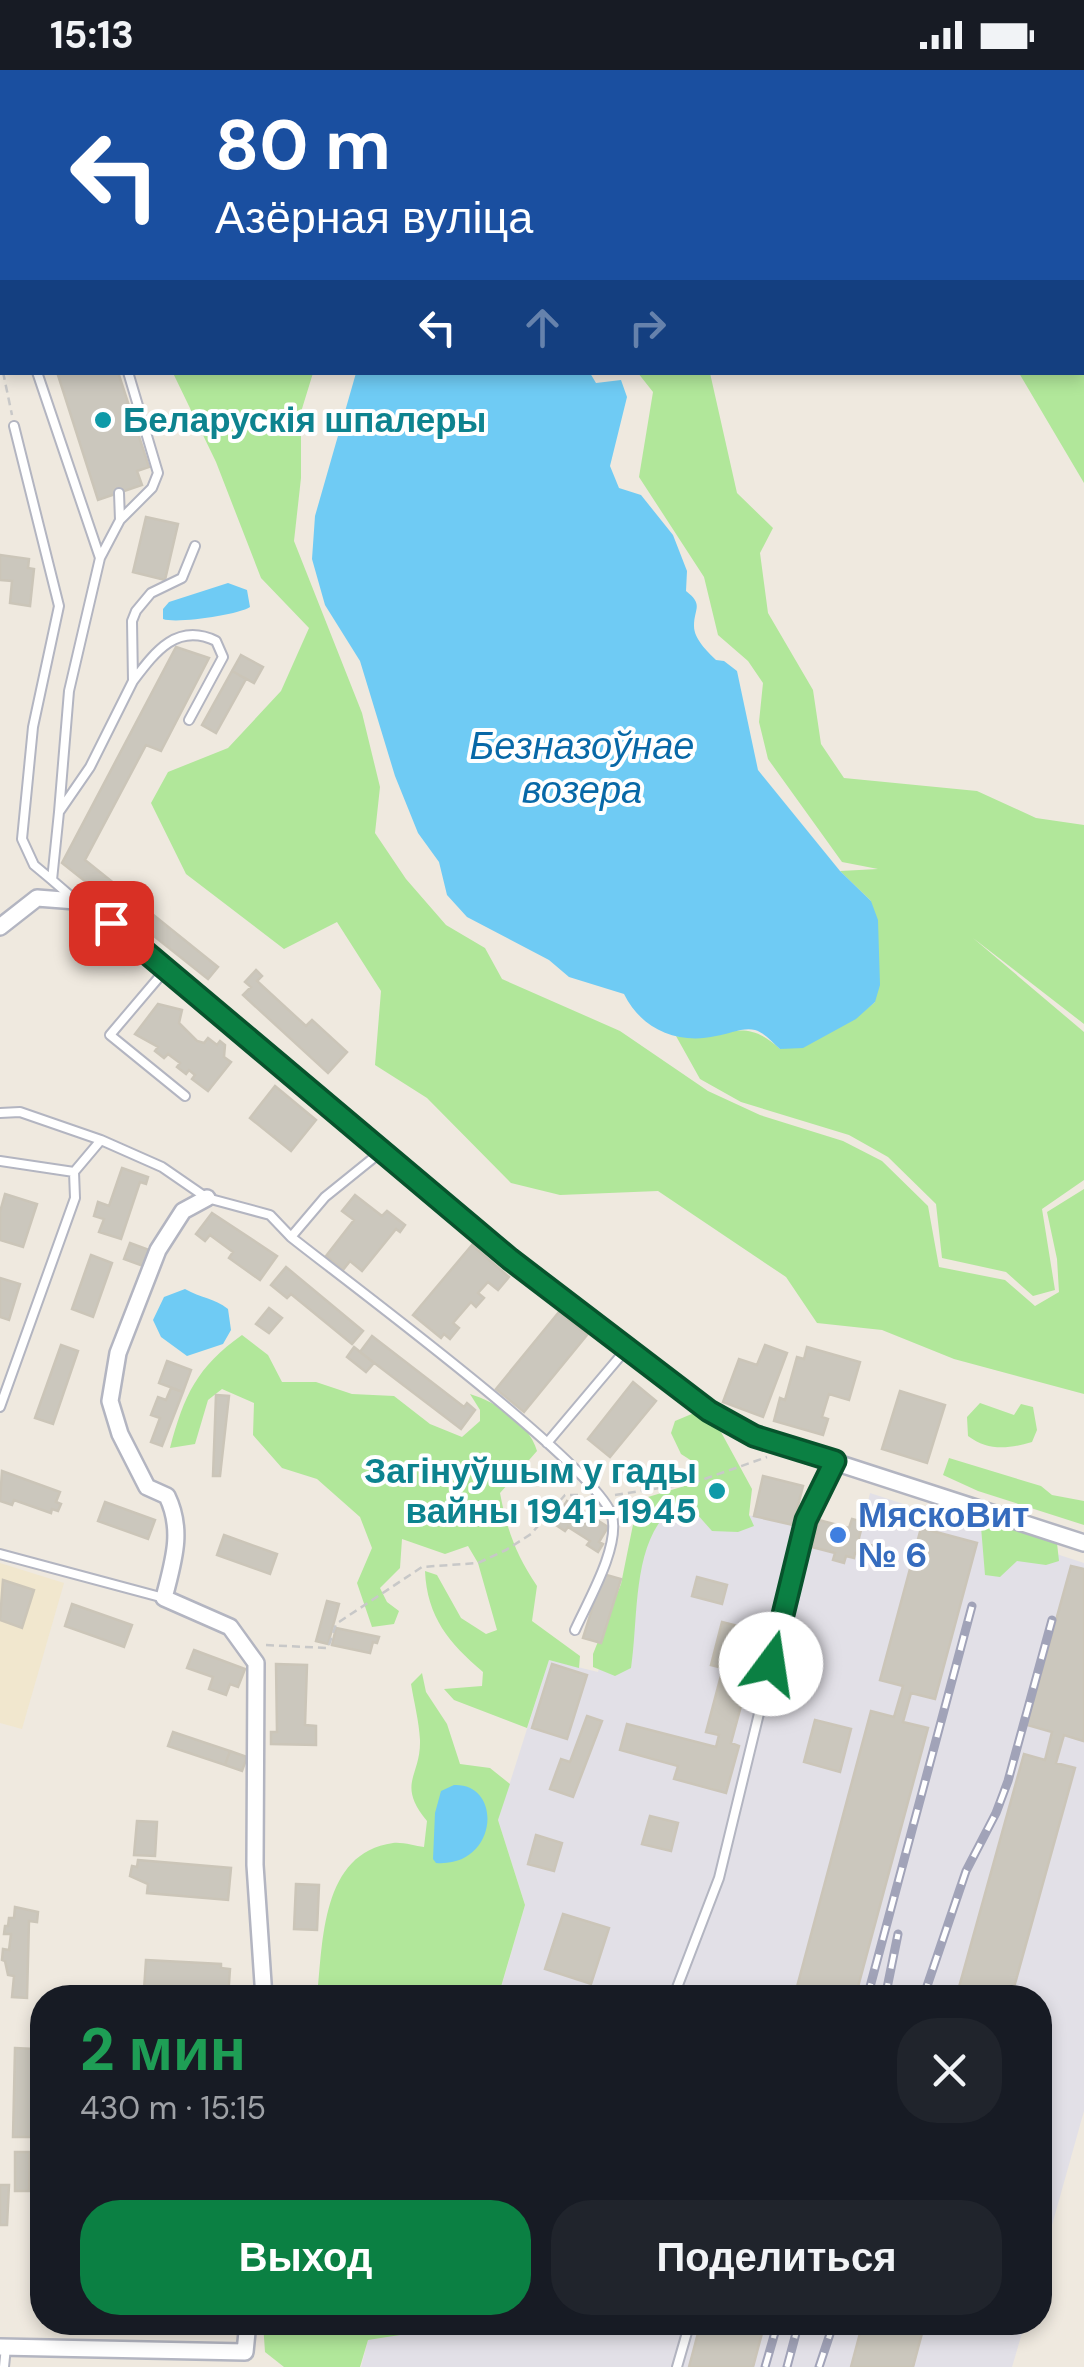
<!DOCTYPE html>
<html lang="ru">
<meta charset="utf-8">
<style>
:root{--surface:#171b24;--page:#20242c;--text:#f1f3f6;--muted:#9ea1a6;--accent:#0b8043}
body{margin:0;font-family:"DM Sans",sans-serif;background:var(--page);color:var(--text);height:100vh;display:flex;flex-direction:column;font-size:38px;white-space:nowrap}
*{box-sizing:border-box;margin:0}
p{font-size:32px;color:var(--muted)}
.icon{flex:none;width:55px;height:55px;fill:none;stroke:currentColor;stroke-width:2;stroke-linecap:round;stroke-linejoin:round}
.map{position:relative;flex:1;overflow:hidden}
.side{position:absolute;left:30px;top:1915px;width:1022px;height:350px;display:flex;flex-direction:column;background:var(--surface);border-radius:40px;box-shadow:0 5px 15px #0003}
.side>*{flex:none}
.banner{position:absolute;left:0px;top:0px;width:1085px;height:305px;box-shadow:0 5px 15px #0003;background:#1a4fa0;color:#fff;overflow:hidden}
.pin{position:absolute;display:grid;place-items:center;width:85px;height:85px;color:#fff;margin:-42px;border-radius:20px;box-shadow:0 5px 15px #0006}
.me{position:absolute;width:110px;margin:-55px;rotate:14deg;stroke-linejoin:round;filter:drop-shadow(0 0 8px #0008)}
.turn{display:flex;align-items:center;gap:35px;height:210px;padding:0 50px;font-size:45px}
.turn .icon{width:130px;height:130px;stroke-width:2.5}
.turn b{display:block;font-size:70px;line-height:85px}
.lanes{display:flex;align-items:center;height:95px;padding:0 50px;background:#0003;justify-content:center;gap:50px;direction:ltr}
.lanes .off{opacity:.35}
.round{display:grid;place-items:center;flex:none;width:105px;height:105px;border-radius:40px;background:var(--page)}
.head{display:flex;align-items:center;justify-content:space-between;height:170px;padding:0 50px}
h1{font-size:60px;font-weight:800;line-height:75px;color:#1e9e55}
.cta{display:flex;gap:20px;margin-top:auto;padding:20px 50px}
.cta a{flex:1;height:115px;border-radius:40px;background:var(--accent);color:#fff;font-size:40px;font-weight:800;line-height:115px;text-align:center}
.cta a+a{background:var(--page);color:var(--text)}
.status{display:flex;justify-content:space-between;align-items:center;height:70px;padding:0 50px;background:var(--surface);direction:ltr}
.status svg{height:28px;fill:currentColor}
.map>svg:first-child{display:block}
.industrial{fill:#e2e0e7}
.education{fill:#f1e7ce}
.green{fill:#b1e79a}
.water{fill:#6fcbf4}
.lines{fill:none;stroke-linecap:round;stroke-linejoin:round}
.stream{stroke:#6fcbf4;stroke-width:5}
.building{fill:#cbc7bd;stroke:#cbc5b8;stroke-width:2.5}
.service-casing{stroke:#b3b5c1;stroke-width:12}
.minor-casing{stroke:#b3b5c1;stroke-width:20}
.path{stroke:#c8c8c8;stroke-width:2.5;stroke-dasharray:8 5;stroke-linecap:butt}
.service{stroke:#fff;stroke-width:8}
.minor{stroke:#fff;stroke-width:15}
.rail-casing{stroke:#a1a3b8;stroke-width:9}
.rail{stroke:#fff;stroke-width:5;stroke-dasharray:15;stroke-linecap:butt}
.route-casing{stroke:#07532c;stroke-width:25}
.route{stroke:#0b8043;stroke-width:18}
.culture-dot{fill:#0f9aa8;stroke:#fff;stroke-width:4}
.shop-dot{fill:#3f7fe0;stroke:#fff;stroke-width:4}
.labels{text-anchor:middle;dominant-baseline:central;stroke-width:8;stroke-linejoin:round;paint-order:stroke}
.culture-label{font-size:35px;font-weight:bold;fill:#0d838f;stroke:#fff;text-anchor:start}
.shop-label{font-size:35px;font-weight:bold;fill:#366cbe;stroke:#fff;text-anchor:start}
.water-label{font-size:38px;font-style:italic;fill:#0768a7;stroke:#fff}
</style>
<div class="status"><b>15:13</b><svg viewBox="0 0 49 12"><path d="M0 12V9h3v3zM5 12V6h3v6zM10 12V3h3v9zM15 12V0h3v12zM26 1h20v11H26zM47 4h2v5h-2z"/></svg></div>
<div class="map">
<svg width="1084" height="2297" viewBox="0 0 1084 2297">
<rect width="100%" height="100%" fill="#efe9df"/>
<path class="industrial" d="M 763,1406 L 803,1416 L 795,1445 L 817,1456 L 849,1458 L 852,1449 L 863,1452 L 870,1423 L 1084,1493 L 1084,2041 L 1040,2198 L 1040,1928 L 498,1928 L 525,1835 L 498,1750 L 549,1590 L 598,1602 L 645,1439 L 662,1432 L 753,1446 Z
M 477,2253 L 1025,2253 L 1012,2297 L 361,2297 L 368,2270 Z"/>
<path class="education" d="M 0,1493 L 64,1513 L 22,1659 L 0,1653 Z"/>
<path class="green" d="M 43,0 L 555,0 L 556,2 L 44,2 Z
M 1083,272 L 1084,275 L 1084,413 L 1019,303 L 1082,302 Z
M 173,303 L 313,303 L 301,342 L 301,408 L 294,471 L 362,643 L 380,717 L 375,763 L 406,809 L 446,855 L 485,878 L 502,909 L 620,961 L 708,1021 L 760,1045 L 843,1071 L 882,1091 L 928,1136 L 939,1197 L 1005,1210 L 1035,1236 L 1059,1222 L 1057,1189 L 1047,1142 L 1084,1119 L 1084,1324 L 954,1289 L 882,1260 L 817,1253 L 786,1207 L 658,1121 L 560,1125 L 511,1113 L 427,1028 L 375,995 L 381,921 L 337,852 L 284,879 L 186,804 L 151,733 L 168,702 L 228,678 L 281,621 L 309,558 L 261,508 L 216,392 Z
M 638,303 L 710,303 L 737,423 L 773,458 L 760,483 L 768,543 L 813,620 L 821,674 L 844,708 L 977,721 L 1036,748 L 1084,755 L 1084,954 L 973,868 L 1084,962 L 1084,1110 L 1042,1139 L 1055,1220 L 1033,1226 L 1006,1202 L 942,1188 L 936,1134 L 888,1087 L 849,1065 L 741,1032 L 700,1009 L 676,966 C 724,973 741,942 780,979 C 817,968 845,958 875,932 L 871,831 L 840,801 L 878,799 L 842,792 L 768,689 L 759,652 L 763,613 L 748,591 L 718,565 L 704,507 L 639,407 L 653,322 Z
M 242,1265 L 268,1285 L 282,1312 L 316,1312 L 352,1324 L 394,1326 L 430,1354 L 462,1367 L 480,1351 L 480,1340 L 470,1324 C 496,1332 529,1353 537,1381 L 500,1423 C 507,1460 516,1485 537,1516 L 532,1551 L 580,1586 L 579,1598 L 549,1590 L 527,1658 L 454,1630 L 444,1619 L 482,1616 L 483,1602 C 449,1573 427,1547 425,1501 L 437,1505 L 461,1548 L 486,1564 L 497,1560 L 478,1493 L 468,1476 L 445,1484 L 402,1469 L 400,1498 L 380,1518 L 387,1532 L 399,1541 L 394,1554 L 372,1557 L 357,1513 L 372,1478 L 360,1447 L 317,1409 L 282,1398 L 253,1365 L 254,1333 L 222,1319 L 208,1330 L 195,1374 L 170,1378 C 184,1325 197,1297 242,1265 Z
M 980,1333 L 1014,1345 L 1021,1334 L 1033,1337 L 1037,1360 L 1032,1372 C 1008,1379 988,1381 968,1366 L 967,1347 Z
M 694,1343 L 721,1362 L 752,1419 L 749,1445 L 754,1456 L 738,1462 L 712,1461 L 696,1443 L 675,1436 C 631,1469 639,1547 631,1598 L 615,1606 L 593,1597 L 593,1584 L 621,1514 L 638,1430 L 698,1412 L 695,1393 L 681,1384 L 671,1363 L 675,1351 Z
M 949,1388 L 1041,1416 L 1052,1425 L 1084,1431 L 1084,1455 L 978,1421 L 943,1405 Z
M 993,1454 L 1057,1473 L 1059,1491 L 1046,1495 L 1017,1491 L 1000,1507 L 985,1505 L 981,1457 Z
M 422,1603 L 426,1622 L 447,1654 L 460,1694 L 490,1698 L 510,1714 L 498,1750 L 525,1835 L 498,1927 L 317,1928 C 323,1871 321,1783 393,1773 C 403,1772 415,1776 424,1777 L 427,1751 C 396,1713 421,1707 420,1670 C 419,1651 414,1632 411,1614 Z
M 263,2253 L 263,2252 L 477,2253 L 368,2270 L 360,2297 L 284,2297 L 265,2282 Z"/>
<path class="water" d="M 590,303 L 596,313 L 621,310 L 627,327 L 610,396 L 619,418 L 641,425 L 673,465 L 687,501 L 686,521 C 704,535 694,538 694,556 C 694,569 707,581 716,590 L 724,591 L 737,601 L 758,700 L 840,801 L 871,831 L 878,850 L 880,915 L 875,932 L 856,949 L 803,978 L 780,979 C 772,972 765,963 755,960 C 743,957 729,964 716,966 C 678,975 641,959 624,924 L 569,907 L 549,890 L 467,847 L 447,825 L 439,792 L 418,763 L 395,706 L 360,591 L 325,535 L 312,489 L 315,446 L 356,303 Z
M 228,513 L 247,520 L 250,537 C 238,545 176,554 163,549 L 163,539 L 169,532 Z
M 185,1219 C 201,1228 214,1228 228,1239 L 231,1260 L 223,1274 L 187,1286 L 161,1267 L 153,1250 L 164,1227 Z
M 454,1715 C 504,1713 498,1798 436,1793 L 433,1789 L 435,1743 L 441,1721 Z"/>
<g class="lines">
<path class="stream" d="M 349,0 L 351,2"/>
</g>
<path class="building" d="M 57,302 L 118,302 L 149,397 L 137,401 L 142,415 L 98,430 Z
M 146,447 L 178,454 L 165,510 L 133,502 Z
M 0,485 L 29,489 L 28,498 L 34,499 L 30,536 L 10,533 L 12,511 L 0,510 Z
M 176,577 L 209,588 L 161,681 L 146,675 L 85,790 L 218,897 L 208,909 L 62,793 Z
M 241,585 L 263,597 L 254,613 L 232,601 Z
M 232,601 L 246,609 L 216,663 L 202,655 Z
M 256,900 L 262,906 L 257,911 L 306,956 L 312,950 L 347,982 L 328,1003 L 243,925 L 251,917 L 245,912 Z
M 158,934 L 182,940 L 179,953 L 197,971 L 204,973 L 208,968 L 217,975 L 220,971 L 225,975 L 224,987 L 231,992 L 208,1021 L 192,1009 L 195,1005 L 189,1000 L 186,1004 L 177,997 L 180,993 L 168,984 L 164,988 L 155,981 L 158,977 L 135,964 Z
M 275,1016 L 316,1050 L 291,1081 L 250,1048 Z
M 122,1098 L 148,1107 L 146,1114 L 140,1112 L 121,1169 L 99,1162 L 104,1149 L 94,1146 L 98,1132 L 109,1136 Z
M 5,1124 L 37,1134 L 23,1177 L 0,1170 L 0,1142 Z
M 355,1125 L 382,1146 L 387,1141 L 405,1155 L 400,1162 L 396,1159 L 362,1201 L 350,1191 L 343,1200 L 326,1186 L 354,1150 L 342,1141 Z
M 212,1143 L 277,1186 L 260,1210 L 229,1188 L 233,1182 L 210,1165 L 205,1171 L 196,1164 Z
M 130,1173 L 149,1180 L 143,1196 L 124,1189 Z
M 472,1175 L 509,1207 L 498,1220 L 488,1212 L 478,1223 L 484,1228 L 476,1237 L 471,1232 L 453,1253 L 459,1258 L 450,1269 L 444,1264 L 441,1268 L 413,1245 Z
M 91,1185 L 112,1193 L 93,1247 L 72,1239 Z
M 286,1197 L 363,1261 L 352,1274 L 291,1224 L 287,1228 L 271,1215 Z
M 0,1208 L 20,1214 L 9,1250 L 0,1247 Z
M 269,1238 L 282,1248 L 269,1263 L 256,1254 Z
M 559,1242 L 587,1265 L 524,1342 L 496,1319 Z
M 372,1266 L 464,1337 L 467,1333 L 475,1340 L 461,1359 L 360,1282 Z
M 61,1275 L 78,1281 L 53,1354 L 35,1348 Z
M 765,1275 L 787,1283 L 763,1347 L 723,1332 L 739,1289 L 757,1295 Z
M 354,1277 L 374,1293 L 366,1302 L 347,1287 Z
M 807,1277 L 860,1292 L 849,1330 L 829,1324 L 822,1347 L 828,1349 L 823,1365 L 774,1351 L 780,1328 L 785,1330 L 797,1287 L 804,1289 Z
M 167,1291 L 191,1300 L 183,1322 L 159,1313 Z
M 633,1312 L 656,1331 L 610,1387 L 588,1369 Z
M 171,1318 L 183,1322 L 162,1376 L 151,1372 L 160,1348 L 151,1345 L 158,1327 L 166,1330 Z
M 900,1321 L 945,1335 L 927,1393 L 882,1379 Z
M 216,1325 L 229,1326 L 220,1406 L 213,1406 Z
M 2,1401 L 60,1422 L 56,1432 L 61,1434 L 58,1441 L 52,1439 L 51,1443 L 14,1430 L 12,1435 L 0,1431 Z
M 763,1406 L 803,1416 L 793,1455 L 754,1446 Z
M 567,1431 L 608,1457 L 599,1472 L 603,1474 L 598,1482 L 587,1475 L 590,1471 L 568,1457 L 565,1461 L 553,1453 Z
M 105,1432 L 155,1450 L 148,1469 L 98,1451 Z
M 852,1449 L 863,1452 L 858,1472 L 874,1476 L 871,1488 L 855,1483 L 854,1488 L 846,1486 L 844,1493 L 833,1490 L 835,1483 L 812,1477 L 819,1450 L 849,1458 Z
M 921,1458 L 977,1473 L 935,1629 L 911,1623 L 903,1652 L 928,1658 L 855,1928 L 794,1928 L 871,1641 L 894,1647 L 903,1616 L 880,1610 Z
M 224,1465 L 277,1484 L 270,1504 L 217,1485 Z
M 1071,1496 L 1084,1499 L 1084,1667 L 1083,1671 L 1064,1665 L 1056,1693 L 1075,1698 L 1011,1928 L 956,1928 L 1024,1684 L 1045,1690 L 1052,1662 L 1027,1655 Z
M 603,1504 L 621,1509 L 601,1573 L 583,1568 Z
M 697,1507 L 727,1515 L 722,1534 L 692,1526 Z
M 3,1510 L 34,1520 L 22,1558 L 0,1550 Z
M 327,1531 L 339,1534 L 328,1574 L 316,1571 Z
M 72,1534 L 132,1555 L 124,1577 L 65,1556 Z
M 722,1552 L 761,1562 L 731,1673 L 739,1676 L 726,1723 L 674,1709 L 678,1696 L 620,1680 L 627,1654 L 716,1677 L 719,1665 L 706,1662 L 723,1598 L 711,1595 Z
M 336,1558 L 379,1567 L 377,1573 L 373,1572 L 370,1583 L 332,1575 Z
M 194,1580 L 245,1599 L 238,1617 L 230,1614 L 226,1625 L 209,1619 L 213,1607 L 187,1598 Z
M 276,1594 L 307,1595 L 305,1655 L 316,1656 L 316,1675 L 271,1674 L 271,1662 L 277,1662 Z
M 552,1594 L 587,1605 L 567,1669 L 532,1658 Z
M 587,1646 L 602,1651 L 573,1727 L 550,1719 L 561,1689 L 570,1692 Z
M 815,1650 L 851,1659 L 840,1702 L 804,1692 Z
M 173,1662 L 230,1681 L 225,1695 L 168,1676 Z
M 230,1681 L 247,1687 L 242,1701 L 225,1695 Z
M 650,1746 L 678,1753 L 671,1781 L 642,1774 Z
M 137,1751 L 157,1752 L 155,1786 L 134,1785 Z
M 536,1765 L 562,1773 L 554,1801 L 528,1794 Z
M 138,1790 L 231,1798 L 228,1830 L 147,1823 L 148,1814 L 130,1806 L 132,1796 L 137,1797 Z
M 296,1814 L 319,1815 L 317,1860 L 294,1859 Z
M 15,1837 L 38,1842 L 37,1852 L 29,1851 L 27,1928 L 12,1927 L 14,1906 L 8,1905 L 5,1891 L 2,1890 L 3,1879 L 9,1880 L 11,1864 L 4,1864 L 5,1856 L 8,1856 L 9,1848 L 14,1848 Z
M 563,1844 L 609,1858 L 591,1914 L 545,1899 Z
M 146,1890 L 221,1894 L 221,1898 L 230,1899 L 228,1928 L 213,1928 L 214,1920 L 172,1922 L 172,1916 L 155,1916 L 154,1920 L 144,1920 Z
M 15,1978 L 34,1979 L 31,2067 L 13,2067 Z
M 15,2082 L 30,2082 L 29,2121 L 15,2121 Z
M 0,2115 L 9,2115 L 7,2155 L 0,2155 Z
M 701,2252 L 765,2252 L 753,2297 L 689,2297 Z
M 863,2252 L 925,2252 L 913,2297 L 851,2297 Z"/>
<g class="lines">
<g class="service-casing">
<path id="service" d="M 0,129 L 2,136
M 37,302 L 100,488 L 69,621 L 59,742
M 14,356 L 59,536 L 33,657 L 22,769 L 34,795 L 52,810
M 120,450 L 152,418 L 158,403 L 128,302
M 100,488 L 120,450 L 119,423
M 133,611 C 155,582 177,552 216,571 L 223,587 L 189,650
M 74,829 L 52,810 L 59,742 L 90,697 L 133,611 L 132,551 L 136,541 L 151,523 L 182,508 L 195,476
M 166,899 L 110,965 L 185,1026
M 0,1043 L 20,1042 L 101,1070
M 0,1091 L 74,1102
M 291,1167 L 325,1127 L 382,1081
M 0,1337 L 75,1128 L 74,1102 L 101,1070 L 162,1097 L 207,1128 L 270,1145 L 291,1167 C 345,1210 598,1397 612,1446 C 620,1477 588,1531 575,1560
M 547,1373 L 628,1277
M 0,1484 L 164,1528
M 673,1928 L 719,1808 L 806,1450 L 835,1392
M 4,2297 L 6,2277
M 677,2297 L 690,2252"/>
</g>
<g class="minor-casing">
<path id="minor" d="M 0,857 L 37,828 L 76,831 L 111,853 L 510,1189 L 709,1341 L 754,1366 L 1084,1473
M 207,1128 L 183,1141 L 158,1180 L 118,1283 L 110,1331 L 120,1364 L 147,1417 L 167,1426 C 184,1461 173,1492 164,1528 L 230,1557 L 256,1593 L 255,1795 L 264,1928
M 0,2277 L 245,2282 L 248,2252"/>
</g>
<path class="path" d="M 0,289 L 2,300
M 3,302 L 12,345
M 615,1425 L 693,1413 L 767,1387
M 266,1575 L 328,1578 L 336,1554 L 422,1497 L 478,1493 L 506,1480 L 531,1464 L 565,1425 L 582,1425"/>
<use href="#service" class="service"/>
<use href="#minor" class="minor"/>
<g class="rail-casing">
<path id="rail" d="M 966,0 L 968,2
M 991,0 L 993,2
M 1082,137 L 1084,140
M 1082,172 L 1084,175
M 867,1928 L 972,1536
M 885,1928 L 898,1864
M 923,1928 L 966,1801 L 996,1743 L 1008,1711 L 1052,1550
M 765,2297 L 778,2252
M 787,2297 L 799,2252
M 819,2297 L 834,2252"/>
</g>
<use href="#rail" class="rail"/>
</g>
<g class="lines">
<g class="route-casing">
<path id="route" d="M 111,853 L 510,1189 L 709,1341 L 754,1366 L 835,1391 L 806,1450 L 771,1594"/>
</g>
<use href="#route" class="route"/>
</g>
<g class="culture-dot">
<circle cx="103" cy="350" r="10"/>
<circle cx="717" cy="1421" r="10"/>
</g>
<circle class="shop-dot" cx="838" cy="1465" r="10"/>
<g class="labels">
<g class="culture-label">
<text x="123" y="350">Беларускія шпалеры</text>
<text x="697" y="1401" text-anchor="end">Загінуўшым у гады<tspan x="697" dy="40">вайны 1941-1945</tspan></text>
</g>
<g class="shop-label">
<text x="858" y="1445">МяскоВит<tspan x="858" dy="40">№ 6</tspan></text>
</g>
<g class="water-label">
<text x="582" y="676">Безназоўнае<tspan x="582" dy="44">возера</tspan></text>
</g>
</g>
</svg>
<div class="pin" style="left:111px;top:853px;background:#d93025"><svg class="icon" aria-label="arrive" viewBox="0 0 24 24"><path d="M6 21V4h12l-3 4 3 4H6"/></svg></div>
<svg class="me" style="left:771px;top:1594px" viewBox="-20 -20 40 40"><circle r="19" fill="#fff"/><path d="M0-13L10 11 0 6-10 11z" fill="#0b8043"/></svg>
<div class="banner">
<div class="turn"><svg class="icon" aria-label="left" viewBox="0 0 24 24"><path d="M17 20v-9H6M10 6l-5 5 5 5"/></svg><div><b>80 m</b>Азёрная вуліца</div></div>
<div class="lanes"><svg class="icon" aria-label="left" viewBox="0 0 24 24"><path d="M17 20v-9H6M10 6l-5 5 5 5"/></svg><svg class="icon off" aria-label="ahead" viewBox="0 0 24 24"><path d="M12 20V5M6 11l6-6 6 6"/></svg><svg class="icon off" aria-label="right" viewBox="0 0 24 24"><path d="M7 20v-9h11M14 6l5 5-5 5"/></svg></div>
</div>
<section class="side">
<div class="head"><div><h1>2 мин</h1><p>430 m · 15:15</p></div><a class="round"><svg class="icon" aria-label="close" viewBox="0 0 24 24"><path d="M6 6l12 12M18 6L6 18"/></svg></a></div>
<div class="cta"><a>Выход</a><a>Поделиться</a></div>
</section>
</div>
